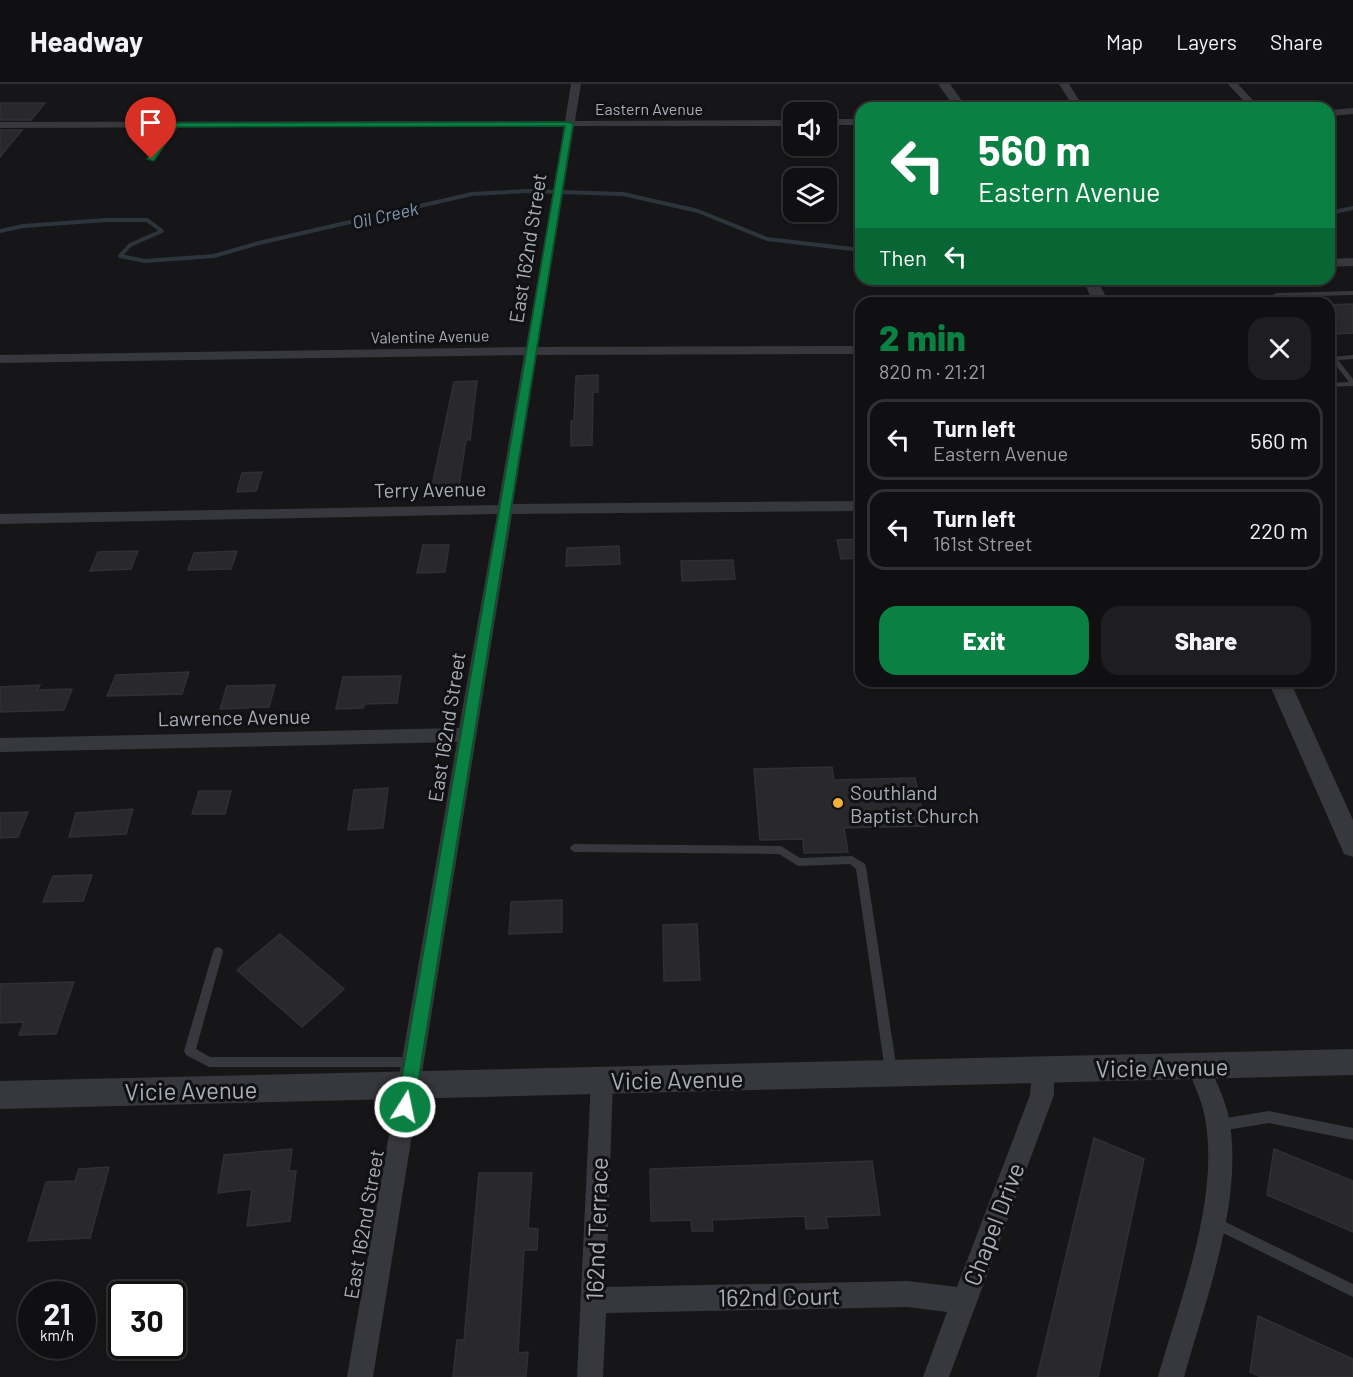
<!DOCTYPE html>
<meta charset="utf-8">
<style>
:root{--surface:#101012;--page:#1e1e20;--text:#f1f3f6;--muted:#9c9d9f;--line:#303032;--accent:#0b8043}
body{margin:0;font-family:Barlow,sans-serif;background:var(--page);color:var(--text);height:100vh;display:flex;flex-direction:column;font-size:22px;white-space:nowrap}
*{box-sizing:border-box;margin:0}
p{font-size:20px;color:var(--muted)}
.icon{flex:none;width:33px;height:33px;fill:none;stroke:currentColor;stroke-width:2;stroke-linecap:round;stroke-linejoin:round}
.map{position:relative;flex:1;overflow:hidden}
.details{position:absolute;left:855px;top:213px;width:480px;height:390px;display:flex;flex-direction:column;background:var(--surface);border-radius:18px;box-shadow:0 3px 9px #0003,0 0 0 2px var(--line)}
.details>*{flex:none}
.banner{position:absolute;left:855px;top:18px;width:480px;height:183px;border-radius:18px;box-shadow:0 3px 9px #0003,0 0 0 2px var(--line);background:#0b8043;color:#fff;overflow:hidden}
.fabs{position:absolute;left:783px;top:18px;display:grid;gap:12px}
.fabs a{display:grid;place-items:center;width:54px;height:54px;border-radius:12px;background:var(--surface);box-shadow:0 3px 9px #0003,0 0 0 2px var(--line);font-size:30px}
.speed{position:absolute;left:18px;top:1197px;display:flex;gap:12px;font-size:30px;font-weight:700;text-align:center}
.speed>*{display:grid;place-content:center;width:78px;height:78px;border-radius:50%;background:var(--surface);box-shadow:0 3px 9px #0003,0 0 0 2px var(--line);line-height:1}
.speed small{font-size:15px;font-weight:400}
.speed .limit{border:3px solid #111;border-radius:9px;background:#fff;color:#111}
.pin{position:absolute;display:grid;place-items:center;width:51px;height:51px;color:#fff;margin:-62px -26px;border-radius:50% 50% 50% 0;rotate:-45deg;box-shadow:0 0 6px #0007}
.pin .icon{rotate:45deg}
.me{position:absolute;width:66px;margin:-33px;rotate:10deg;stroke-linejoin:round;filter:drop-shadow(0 0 4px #0008)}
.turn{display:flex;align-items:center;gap:21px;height:126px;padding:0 24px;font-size:27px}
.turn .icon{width:78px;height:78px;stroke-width:2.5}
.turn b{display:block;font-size:42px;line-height:51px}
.then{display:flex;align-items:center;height:57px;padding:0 24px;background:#0003;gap:12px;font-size:22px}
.round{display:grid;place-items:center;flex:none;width:63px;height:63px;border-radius:18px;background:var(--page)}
.headline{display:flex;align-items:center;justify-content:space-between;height:102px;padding:0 24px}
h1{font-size:36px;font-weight:800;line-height:45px;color:var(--accent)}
.action{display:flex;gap:12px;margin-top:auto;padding:12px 24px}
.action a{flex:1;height:69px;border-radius:18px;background:var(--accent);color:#fff;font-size:24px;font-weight:800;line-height:69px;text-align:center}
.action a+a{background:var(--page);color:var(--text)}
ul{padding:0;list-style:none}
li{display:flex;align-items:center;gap:18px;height:81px;margin:0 12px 9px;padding:0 12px;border:3px solid var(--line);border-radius:18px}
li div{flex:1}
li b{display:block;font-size:22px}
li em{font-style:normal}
header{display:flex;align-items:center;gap:36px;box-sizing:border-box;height:84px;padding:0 30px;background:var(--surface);border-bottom:2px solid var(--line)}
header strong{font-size:28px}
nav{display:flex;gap:33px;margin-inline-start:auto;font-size:21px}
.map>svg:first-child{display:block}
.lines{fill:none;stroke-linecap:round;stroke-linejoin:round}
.stream{stroke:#2c353c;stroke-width:4}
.building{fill:#29292c;stroke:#303034;stroke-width:1.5}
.service{fill:#37383d;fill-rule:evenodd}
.minor{fill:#37383d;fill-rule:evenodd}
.tertiary{fill:#37383d;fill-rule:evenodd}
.route{fill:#0b8043;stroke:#07532c;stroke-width:1.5}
.poi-dot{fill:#f2b134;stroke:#111113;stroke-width:2}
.labels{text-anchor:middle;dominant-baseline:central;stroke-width:6;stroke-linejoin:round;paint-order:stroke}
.far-street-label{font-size:16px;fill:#a8adb8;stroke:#111113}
.far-water-label{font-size:18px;font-style:italic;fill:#7f9bb3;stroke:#111113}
.street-label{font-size:20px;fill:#a8adb8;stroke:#111113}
.poi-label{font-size:20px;fill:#a8adb8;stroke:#111113;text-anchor:start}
.near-street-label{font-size:24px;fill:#a8adb8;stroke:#111113}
</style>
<header>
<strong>Headway</strong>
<nav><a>Map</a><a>Layers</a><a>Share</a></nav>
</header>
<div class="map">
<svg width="1353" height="1293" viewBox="0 0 1353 1293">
<rect width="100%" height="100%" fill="#161618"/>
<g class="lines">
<path class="stream" d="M 1329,129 L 1353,124
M 0,147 L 23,142 L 106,136 L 147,136 L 162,147 L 130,161 L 120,172 L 145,177 L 214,172 L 259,159 L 472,110 L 527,107 L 623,110 L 698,127 L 767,155 L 861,166"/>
</g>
<path class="building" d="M 0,19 L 45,19 L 31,36 L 0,36 Z
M 0,46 L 22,46 L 0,73 Z
M 1353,220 L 1353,249 L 1329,250 L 1329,221 Z
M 598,291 L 598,308 L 593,308 L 592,361 L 571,362 L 571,337 L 574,337 L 576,292 Z
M 477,297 L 470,356 L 466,356 L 459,402 L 432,402 L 454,298 Z
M 262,388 L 256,407 L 237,408 L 242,389 Z
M 861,455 L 861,474 L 841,475 L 837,456 Z
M 423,461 L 449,461 L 445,488 L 417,489 Z
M 619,462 L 620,480 L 566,482 L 567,464 Z
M 138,467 L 131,485 L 90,487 L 98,468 Z
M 237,467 L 231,485 L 188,486 L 194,469 Z
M 733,476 L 735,495 L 682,497 L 681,477 Z
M 189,588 L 182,610 L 107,612 L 116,591 Z
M 401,592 L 397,619 L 364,620 L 363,624 L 336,625 L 343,593 Z
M 40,601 L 37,606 L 72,605 L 64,626 L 0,628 L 0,603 Z
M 275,601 L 269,623 L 220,625 L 227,602 Z
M 832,683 L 834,696 L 915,694 L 925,742 L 844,744 L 848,768 L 804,769 L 803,755 L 760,756 L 754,685 Z
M 388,704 L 383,744 L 348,746 L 354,706 Z
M 199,707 L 231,707 L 225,730 L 192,730 Z
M 133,725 L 126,750 L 69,753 L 76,729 Z
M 28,728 L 18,753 L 0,754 L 0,729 Z
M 92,791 L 83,817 L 43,818 L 53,792 Z
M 562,816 L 562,848 L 509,850 L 511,818 Z
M 697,840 L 700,896 L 664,897 L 663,841 Z
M 280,850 L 344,905 L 302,943 L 237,886 Z
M 74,898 L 56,950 L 19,951 L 24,938 L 0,939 L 0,900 Z
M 1094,1054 L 1144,1075 L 1098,1293 L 1037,1293 Z
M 292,1065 L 289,1087 L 296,1087 L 290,1137 L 247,1142 L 252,1105 L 218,1109 L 224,1071 Z
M 1274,1065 L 1353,1097 L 1353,1148 L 1267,1111 Z
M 872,1077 L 880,1131 L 826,1133 L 828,1144 L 806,1145 L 805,1132 L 712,1136 L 713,1147 L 692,1147 L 691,1136 L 651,1137 L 650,1085 Z
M 109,1083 L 90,1154 L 28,1157 L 46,1098 L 75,1097 L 79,1085 Z
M 479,1089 L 532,1089 L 528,1144 L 538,1145 L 537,1166 L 524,1166 L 518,1269 L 528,1268 L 526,1293 L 453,1293 L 457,1256 L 464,1256 Z
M 1258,1232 L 1353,1275 L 1353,1293 L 1261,1293 L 1250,1288 Z"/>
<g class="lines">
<path class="service" d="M 173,40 L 177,41 L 153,76 L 149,76 L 148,75 Z
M 1353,207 L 1353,211 L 1276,213 L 1273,211 L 1276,209 Z
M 1353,271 L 1353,275 L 1338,276 L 1353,295 L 1353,302 L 1329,303 L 1329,299 L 1349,298 L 1331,275 L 1331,273 Z
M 575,760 L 781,762 L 800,774 L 852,772 L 865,780 L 866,783 L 897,987 L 895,991 L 891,992 L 887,991 L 885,987 L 856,785 L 850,780 L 798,782 L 779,770 L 575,768 L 572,767 L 570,764 L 572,761 Z
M 218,863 L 222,865 L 223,868 L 196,965 L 210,973 L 413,973 L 417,974 L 419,978 L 417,982 L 413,983 L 209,983 L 186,971 L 184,967 L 213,868 L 214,865 Z
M 1269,1027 L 1353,1044 L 1353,1056 L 1269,1039 L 1220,1047 L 1216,1045 L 1214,1041 L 1216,1037 L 1220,1035 Z
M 1215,1133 L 1353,1200 L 1353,1213 L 1211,1143 L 1209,1139 L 1211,1135 Z"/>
<path class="minor" d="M 571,0 L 581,0 L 575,37 L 794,36 L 794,42 L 574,42 L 538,263 L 861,262 L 861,270 L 537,271 L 513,420 L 861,417 L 861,427 L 512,430 L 373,1293 L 347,1293 L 457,658 L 0,668 L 0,654 L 459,644 L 497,430 L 0,440 L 0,430 L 498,421 L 524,271 L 0,279 L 0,271 L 526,263 L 564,42 L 0,44 L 0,38 L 565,37 Z
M 1059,0 L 1069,0 L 1084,24 L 1074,24 Z
M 1228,0 L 1238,0 L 1260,24 L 1250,24 Z
M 1353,24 L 1353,30 L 1329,32 L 1329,26 Z
M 826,35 L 861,35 L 861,41 L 826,41 Z
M 1198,971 L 1206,975 C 1214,993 1225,1014 1229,1034 C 1244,1116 1206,1214 1184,1293 L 1158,1293 C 1180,1215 1220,1116 1205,1034 C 1202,1016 1193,999 1187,982 L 1190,975 Z
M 1043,975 L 1051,978 L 1054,986 L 1054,1011 L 949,1293 L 923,1293 L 947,1228 L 908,1223 L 606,1229 L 603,1293 L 577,1293 L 591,996 L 594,988 L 602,985 L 610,988 L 613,996 L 606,1203 L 908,1197 L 957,1203 L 1030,1011 L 1032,986 L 1035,978 Z"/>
<path class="tertiary" d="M 938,0 L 950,0 L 967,24 L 955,24 Z
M 1353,174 L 1353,182 L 1329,183 L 1329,175 Z
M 1083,195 L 1097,195 L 1109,219 L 1093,219 Z
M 1268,597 L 1290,597 L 1353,736 L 1353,773 L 1344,770 L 1341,763 Z
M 1353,965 L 1353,991 L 0,1025 L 0,997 Z"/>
</g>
<path class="route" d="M 569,38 L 573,40 L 414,1023 L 412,1029 L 405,1032 L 399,1029 L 397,1023 L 565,42 L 177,43 L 154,77 L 147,75 L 175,39 Z"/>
<circle class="poi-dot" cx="838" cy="719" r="6"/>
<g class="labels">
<g class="far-street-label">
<text x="649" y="24">Eastern Avenue</text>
<text transform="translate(430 252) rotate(-1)">Valentine Avenue</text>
</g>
<g class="far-water-label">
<text transform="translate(385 131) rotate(-13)">Oil Creek</text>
</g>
<g class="street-label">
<text transform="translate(527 164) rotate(-81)">East 162nd Street</text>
<text transform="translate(430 405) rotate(-1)">Terry Avenue</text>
<text transform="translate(234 633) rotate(-1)">Lawrence Avenue</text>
<text transform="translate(446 643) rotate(-81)">East 162nd Street</text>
<text transform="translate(363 1140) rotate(-80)">East 162nd Street</text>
</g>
<g class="poi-label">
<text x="850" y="708">Southland<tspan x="850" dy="23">Baptist Church</tspan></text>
</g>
<g class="near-street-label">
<text transform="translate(1162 983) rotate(-1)">Vicie Avenue</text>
<text transform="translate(677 995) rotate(-1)">Vicie Avenue</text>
<text transform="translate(191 1006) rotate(-1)">Vicie Avenue</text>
<text transform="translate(993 1140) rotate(-69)">Chapel Drive</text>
<text transform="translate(596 1145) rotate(-88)">162nd Terrace</text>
<text transform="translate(779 1212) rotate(-1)">162nd Court</text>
</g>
</g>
</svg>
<div class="fabs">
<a><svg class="icon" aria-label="sound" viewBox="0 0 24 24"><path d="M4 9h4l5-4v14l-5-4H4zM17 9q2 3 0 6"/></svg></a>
<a><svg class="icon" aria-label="layers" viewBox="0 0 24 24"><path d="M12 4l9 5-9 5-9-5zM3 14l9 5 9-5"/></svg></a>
</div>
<div class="speed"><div>21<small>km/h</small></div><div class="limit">30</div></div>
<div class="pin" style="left:151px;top:75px;background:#d93025"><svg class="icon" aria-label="arrive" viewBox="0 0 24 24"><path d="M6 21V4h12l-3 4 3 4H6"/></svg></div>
<svg class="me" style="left:405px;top:1023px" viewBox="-20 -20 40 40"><circle r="17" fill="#0b8043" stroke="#fff" stroke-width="3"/><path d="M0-11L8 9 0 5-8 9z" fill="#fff"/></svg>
<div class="banner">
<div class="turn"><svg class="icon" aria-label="left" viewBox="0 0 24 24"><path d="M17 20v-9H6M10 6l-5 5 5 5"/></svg><div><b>560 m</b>Eastern Avenue</div></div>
<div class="then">Then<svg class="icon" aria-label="left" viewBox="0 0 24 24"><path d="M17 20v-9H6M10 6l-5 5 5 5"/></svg></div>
</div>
<section class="details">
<div class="headline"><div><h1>2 min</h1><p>820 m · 21:21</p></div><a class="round"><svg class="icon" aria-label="close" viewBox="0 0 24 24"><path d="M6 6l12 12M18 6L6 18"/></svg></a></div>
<ul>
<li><svg class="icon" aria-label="left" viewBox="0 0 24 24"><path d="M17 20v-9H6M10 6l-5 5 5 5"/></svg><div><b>Turn left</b><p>Eastern Avenue</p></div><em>560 m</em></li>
<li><svg class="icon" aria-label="left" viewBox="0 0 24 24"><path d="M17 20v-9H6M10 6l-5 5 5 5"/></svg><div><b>Turn left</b><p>161st Street</p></div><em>220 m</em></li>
</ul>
<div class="action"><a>Exit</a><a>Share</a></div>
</section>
</div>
